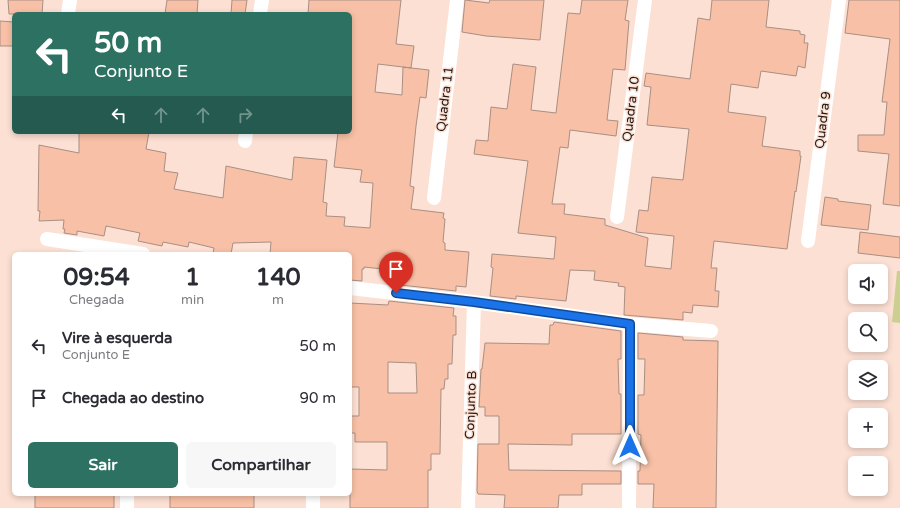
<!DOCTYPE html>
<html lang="pt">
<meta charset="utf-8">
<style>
:root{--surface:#fff;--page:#f7f7f7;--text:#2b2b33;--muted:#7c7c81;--accent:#2d7163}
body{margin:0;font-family:"Varela Round",sans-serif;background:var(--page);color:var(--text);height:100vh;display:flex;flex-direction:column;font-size:15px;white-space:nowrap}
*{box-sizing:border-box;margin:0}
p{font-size:13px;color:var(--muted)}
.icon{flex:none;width:22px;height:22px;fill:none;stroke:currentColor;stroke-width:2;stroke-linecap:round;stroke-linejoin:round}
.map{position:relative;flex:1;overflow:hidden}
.panel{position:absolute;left:12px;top:252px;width:340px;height:244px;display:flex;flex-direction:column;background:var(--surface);border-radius:6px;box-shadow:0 2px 6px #0003}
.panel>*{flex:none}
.banner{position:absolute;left:12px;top:12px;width:340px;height:122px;border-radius:6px;box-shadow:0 2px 6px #0003;background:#2d7163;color:#fff;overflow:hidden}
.buttons{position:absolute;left:848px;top:264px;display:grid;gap:8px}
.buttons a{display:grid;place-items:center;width:40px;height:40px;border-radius:6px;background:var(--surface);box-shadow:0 2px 6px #0003;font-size:20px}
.pin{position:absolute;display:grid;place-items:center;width:34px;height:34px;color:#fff;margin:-41px -17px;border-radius:50% 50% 50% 0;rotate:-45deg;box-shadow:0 0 4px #0007}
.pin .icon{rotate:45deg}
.me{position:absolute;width:44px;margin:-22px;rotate:0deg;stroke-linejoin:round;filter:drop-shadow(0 0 3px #0008)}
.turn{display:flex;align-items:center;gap:14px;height:84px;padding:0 16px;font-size:18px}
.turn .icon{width:52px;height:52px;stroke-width:2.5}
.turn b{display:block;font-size:28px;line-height:34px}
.lanes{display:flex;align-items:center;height:38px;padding:0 16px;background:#0003;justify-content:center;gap:20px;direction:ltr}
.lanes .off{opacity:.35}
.eta{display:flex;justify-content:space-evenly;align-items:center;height:68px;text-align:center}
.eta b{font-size:24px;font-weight:800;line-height:28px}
.action{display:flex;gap:8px;margin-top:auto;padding:8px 16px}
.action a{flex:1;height:46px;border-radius:6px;background:var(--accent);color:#fff;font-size:16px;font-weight:800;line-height:46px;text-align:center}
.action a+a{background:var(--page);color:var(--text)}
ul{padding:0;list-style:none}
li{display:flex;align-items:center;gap:12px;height:52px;padding:0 16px}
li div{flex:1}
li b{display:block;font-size:15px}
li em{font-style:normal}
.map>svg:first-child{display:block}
.green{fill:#cbcf90}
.building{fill:#f8c0a6;stroke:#a98f83;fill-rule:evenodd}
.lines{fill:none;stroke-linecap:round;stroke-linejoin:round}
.minor{stroke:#fff;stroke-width:14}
.route-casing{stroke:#114b97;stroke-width:10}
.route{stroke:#1a73e8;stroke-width:7}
.labels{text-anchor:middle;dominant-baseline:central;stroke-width:3;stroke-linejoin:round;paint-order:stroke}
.street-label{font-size:13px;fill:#211713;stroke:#fce0d3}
</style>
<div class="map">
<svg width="900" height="508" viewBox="0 0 900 508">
<rect width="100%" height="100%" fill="#fce0d3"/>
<path class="green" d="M 897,271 L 900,271 L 900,323 L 892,322 Z"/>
<path class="building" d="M 8,0 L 43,0 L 42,14 L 9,14 Z
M 167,0 L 198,0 L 197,14 L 165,14 Z
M 232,0 L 247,0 L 245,14 L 231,14 Z
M 309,0 L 401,0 L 396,44 L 414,46 L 411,68 L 378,64 L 375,92 L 402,95 L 403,67 L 429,70 L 426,98 L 420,97 L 416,126 L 410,186 L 414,187 L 411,209 L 444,213 L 443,218 L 445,219 L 443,242 L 445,243 L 445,250 L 469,252 L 466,287 L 456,286 L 456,291 L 391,284 L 392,270 L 364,267 L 364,269 L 362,269 L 362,281 L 350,280 L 350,254 L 270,254 L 271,242 L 233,243 L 231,254 L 213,254 L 214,248 L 189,242 L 188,247 L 163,242 L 162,246 L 138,241 L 140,233 L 106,226 L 104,236 L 77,231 L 77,235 L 64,233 L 65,229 L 63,229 L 64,220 L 39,221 L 40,211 L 38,211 L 39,145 L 79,153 L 79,132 L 149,132 L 146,149 L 166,153 L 164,171 L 178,173 L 174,189 L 223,198 L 226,166 L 292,180 L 294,157 L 327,160 L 323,202 L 327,203 L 326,216 L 345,217 L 344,226 L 370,228 L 373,183 L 360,182 L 362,170 L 334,167 L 338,132 L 350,132 L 350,14 L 308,14 Z
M 465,0 L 489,3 L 490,0 L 544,0 L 540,40 L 486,36 L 462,32 Z
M 582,0 L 628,0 L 625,20 L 629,21 L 625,70 L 613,69 L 607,120 L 618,121 L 616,136 L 570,130 L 568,148 L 560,147 L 552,204 L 565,204 L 564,214 L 605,219 L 605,225 L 648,238 L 645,266 L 671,269 L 674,236 L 636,232 L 639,210 L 648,211 L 652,177 L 683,180 L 689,129 L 647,125 L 651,87 L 644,86 L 646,73 L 690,79 L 698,18 L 710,20 L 712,0 L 769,0 L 766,27 L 800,31 L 800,34 L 805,35 L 804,43 L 808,43 L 805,68 L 798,66 L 796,76 L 761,71 L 758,88 L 731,84 L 728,112 L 766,117 L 762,146 L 800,151 L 800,156 L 801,156 L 796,192 L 795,191 L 787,249 L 714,241 L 711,268 L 717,268 L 715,291 L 719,291 L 718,307 L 693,305 L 692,313 L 683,312 L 683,320 L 624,315 L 625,287 L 618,286 L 619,283 L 594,280 L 595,271 L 570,270 L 566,301 L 516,296 L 516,299 L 490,296 L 493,268 L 491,267 L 492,254 L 554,259 L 556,237 L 518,233 L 528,161 L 474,154 L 476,140 L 488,141 L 491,107 L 507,109 L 513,64 L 536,67 L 531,110 L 556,113 L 568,13 L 580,14 Z
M 849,0 L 900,0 L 900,206 L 883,204 L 889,154 L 858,151 L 858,135 L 884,135 L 887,102 L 882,102 L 890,39 L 845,33 Z
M 0,21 L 14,22 L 14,46 L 0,46 Z
M 825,197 L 838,199 L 838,201 L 871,205 L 868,230 L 821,225 Z
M 860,232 L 900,237 L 900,258 L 858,253 Z
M 389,301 L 454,308 L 453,316 L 456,316 L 456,335 L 453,335 L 452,364 L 448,364 L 448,379 L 445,379 L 444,389 L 441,389 L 440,454 L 431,454 L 431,470 L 428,470 L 428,508 L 350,508 L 350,469 L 387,470 L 387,442 L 355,442 L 355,433 L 350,433 L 350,416 L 359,416 L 359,387 L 350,387 L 350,303 L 388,305 ZM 388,362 L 416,363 L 417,393 L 388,393 Z
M 554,322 L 621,331 L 621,359 L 618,359 L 619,394 L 621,394 L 621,434 L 572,434 L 572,445 L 508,444 L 509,470 L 621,471 L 621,484 L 582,484 L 582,495 L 559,495 L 558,508 L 504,508 L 505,495 L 478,494 L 477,491 L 478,444 L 499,444 L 499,416 L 485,416 L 485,407 L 479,407 L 481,369 L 482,369 L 485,343 L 549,344 L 550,325 L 553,325 Z
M 638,333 L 683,337 L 683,340 L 718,341 L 716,508 L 653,508 L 654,484 L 638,484 L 638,471 L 640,471 L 641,435 L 638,434 L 638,395 L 644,395 L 645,359 L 638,359 Z
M 35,494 L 114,494 L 114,508 L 35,508 Z
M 170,494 L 254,494 L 254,508 L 170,508 Z"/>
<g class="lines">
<path class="minor" d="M 68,14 L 70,0
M 260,14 L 262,0
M 245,141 L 246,132
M 434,198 L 457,0
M 617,217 L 645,0
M 47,239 L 143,254
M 808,241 L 839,0
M 350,288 L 474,302 L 630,324 L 711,331
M 127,508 L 127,494
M 313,508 L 313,494
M 468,508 L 474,302
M 629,508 L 630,324"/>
</g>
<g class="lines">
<g class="route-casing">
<path id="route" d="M 396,293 L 474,302 L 630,324 L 630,446"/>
</g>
<use href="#route" class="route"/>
</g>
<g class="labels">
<g class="street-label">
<text transform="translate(445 99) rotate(-83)">Quadra 11</text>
<text transform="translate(631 109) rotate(-83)">Quadra 10</text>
<text transform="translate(823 120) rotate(-83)">Quadra 9</text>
<text transform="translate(471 405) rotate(-88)">Conjunto B</text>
</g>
</g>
</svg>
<div class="buttons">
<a><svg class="icon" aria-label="sound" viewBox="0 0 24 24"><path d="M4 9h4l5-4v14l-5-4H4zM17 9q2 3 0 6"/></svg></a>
<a><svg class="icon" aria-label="search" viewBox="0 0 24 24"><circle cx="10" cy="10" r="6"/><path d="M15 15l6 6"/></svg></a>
<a><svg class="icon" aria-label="layers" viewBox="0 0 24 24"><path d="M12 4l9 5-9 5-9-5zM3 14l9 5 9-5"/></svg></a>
<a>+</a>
<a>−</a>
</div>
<div class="pin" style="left:396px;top:293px;background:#d93025"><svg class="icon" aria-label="arrive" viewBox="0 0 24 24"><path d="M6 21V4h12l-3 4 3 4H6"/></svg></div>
<svg class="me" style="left:630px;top:446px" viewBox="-20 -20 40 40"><path d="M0-17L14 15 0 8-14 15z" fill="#1a73e8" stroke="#fff" stroke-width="4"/></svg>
<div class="banner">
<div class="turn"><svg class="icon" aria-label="left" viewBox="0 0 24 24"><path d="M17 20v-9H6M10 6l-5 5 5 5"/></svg><div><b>50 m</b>Conjunto E</div></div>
<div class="lanes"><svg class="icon" aria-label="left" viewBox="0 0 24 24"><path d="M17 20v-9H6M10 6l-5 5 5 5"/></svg><svg class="icon off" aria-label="ahead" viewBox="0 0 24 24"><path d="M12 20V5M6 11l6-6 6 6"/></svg><svg class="icon off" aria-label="ahead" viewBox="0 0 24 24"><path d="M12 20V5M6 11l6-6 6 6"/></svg><svg class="icon off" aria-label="right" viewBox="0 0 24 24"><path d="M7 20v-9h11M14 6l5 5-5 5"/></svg></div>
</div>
<section class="panel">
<div class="eta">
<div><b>09:54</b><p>Chegada</p></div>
<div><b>1</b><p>min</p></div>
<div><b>140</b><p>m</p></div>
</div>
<ul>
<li><svg class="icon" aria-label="left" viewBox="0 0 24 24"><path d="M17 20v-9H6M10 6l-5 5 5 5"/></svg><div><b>Vire à esquerda</b><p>Conjunto E</p></div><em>50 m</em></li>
<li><svg class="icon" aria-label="arrive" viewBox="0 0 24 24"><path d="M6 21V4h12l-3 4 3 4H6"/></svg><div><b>Chegada ao destino</b></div><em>90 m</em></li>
</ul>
<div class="action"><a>Sair</a><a>Compartilhar</a></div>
</section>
</div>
